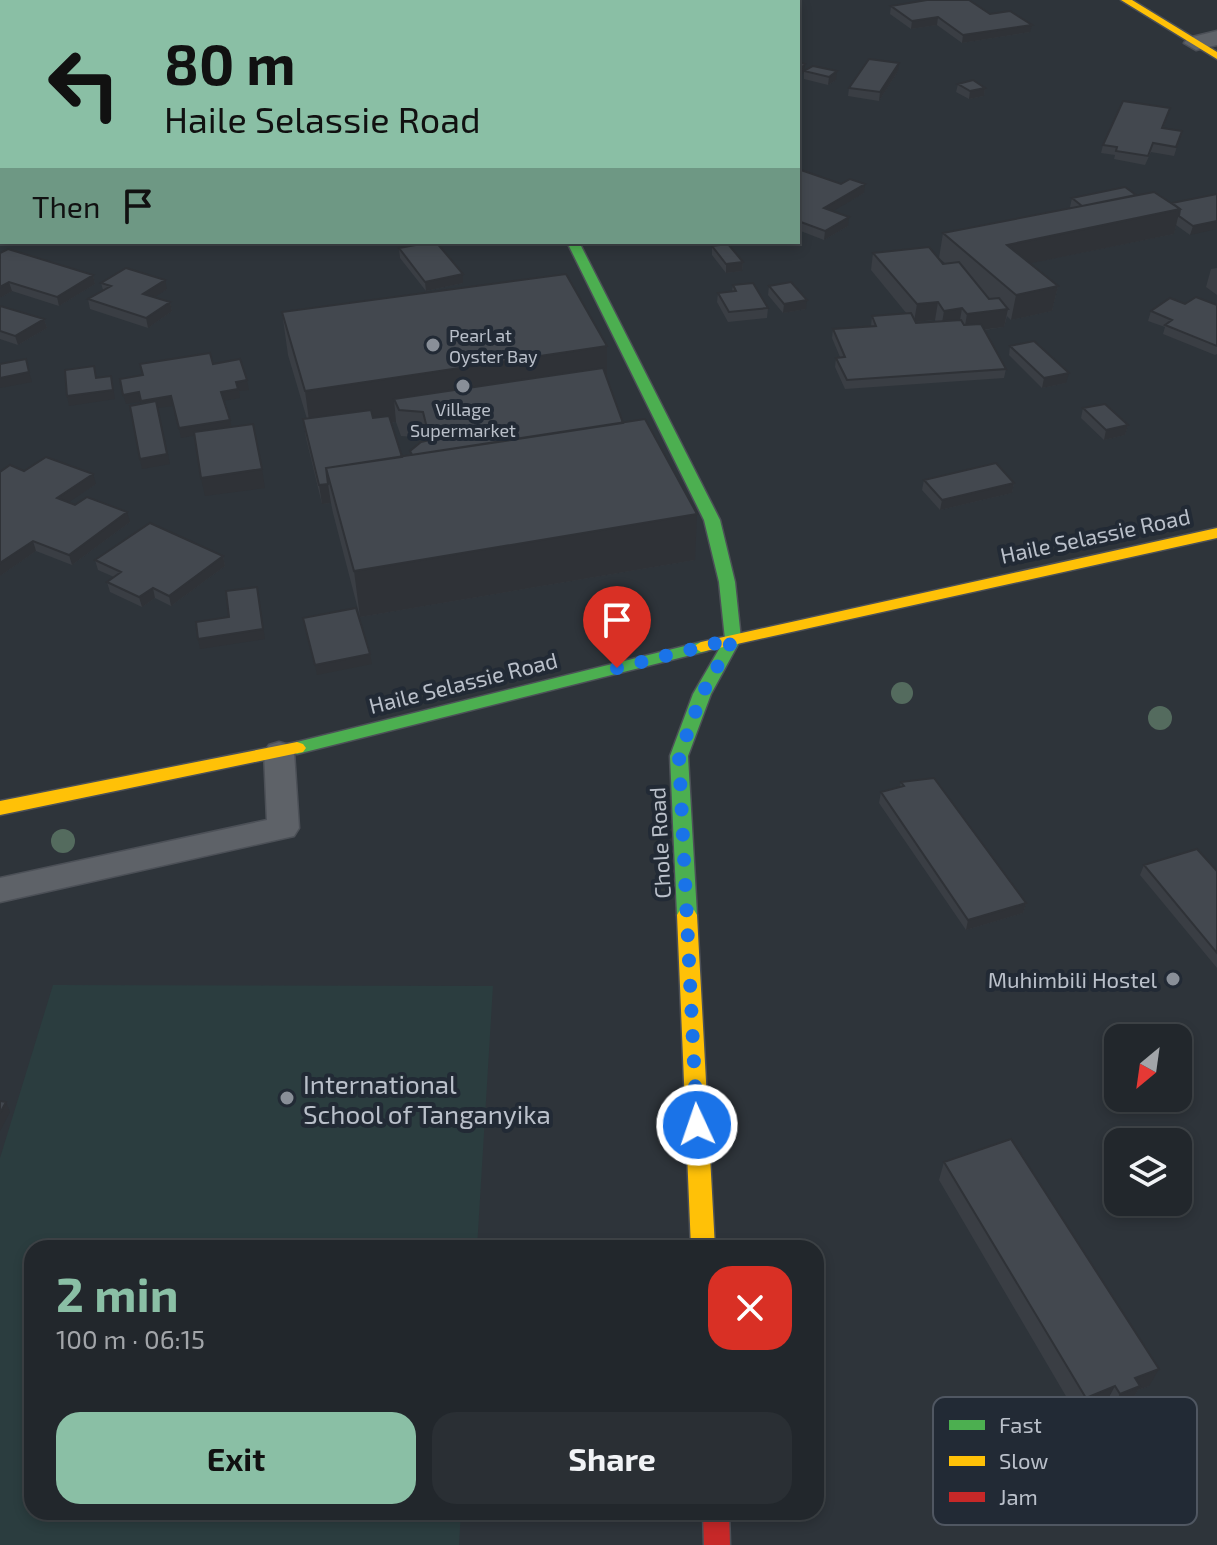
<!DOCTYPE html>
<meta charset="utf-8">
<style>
:root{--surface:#22272c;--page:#2a2f34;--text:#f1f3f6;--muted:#a2a5a9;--line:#3f4448;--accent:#8abfa5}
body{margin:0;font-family:"Exo 2",sans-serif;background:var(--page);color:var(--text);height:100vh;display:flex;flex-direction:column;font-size:30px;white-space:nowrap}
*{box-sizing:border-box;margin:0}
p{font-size:26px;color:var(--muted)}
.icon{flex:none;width:44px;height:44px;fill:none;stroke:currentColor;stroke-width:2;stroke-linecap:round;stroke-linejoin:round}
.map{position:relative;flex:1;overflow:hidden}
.sheet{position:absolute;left:24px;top:1240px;width:800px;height:280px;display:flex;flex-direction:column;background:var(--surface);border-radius:24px;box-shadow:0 4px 12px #0003,0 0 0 2px var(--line)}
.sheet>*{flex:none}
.banner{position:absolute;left:0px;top:0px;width:800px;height:244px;box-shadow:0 4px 12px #0003,0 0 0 2px var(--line);background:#8abfa5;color:#111;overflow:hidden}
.needle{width:52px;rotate:209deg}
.fabs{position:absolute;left:1104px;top:1024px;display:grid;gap:16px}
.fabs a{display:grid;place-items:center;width:88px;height:88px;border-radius:16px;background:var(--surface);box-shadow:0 4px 12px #0003,0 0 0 2px var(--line);font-size:40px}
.pin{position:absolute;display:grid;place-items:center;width:68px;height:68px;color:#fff;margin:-82px -34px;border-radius:50% 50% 50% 0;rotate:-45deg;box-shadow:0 0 8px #0007}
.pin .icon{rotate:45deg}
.me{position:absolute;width:88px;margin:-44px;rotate:357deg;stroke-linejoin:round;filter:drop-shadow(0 0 6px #0008)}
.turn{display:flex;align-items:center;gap:28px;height:168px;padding:0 32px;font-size:36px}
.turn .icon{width:104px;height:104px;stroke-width:2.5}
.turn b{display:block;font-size:56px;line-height:68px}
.then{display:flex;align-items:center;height:76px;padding:0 32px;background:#0003;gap:16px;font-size:30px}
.round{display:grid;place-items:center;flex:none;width:84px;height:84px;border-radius:24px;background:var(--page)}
.head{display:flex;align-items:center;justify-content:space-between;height:136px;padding:0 32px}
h1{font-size:48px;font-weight:700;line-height:60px;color:var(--accent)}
.button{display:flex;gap:16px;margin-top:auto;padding:16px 32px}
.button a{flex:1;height:92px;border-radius:24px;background:var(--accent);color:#111;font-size:32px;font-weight:700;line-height:92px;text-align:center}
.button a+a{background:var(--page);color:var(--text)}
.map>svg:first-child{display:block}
.green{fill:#2b3d3f}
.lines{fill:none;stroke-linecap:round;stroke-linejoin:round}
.stream{fill:#1f2c3c;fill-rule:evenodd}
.lane-casing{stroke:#4c5057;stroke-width:3}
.street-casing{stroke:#4c5057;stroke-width:3}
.fast-casing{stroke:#4c5057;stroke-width:3}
.slow-casing{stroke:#4c5057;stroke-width:3}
.jam-casing{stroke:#4c5057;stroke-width:3}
.lane{fill:#5e6268;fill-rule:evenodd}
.street{fill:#5e6268;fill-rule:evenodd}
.fast{fill:#4caf50;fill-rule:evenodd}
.slow{fill:#ffc107;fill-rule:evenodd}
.jam{fill:#c62828;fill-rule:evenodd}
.tree{fill:#546b5e}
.wall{fill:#3a3e44;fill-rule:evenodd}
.shaded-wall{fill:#2f3237}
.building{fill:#43484f;stroke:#2f3237;stroke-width:2}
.route{stroke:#1a73e8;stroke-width:14;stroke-dasharray:0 25.2}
.poi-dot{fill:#898f98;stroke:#222a35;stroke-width:3}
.labels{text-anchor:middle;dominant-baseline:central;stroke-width:8;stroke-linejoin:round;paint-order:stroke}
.far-poi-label{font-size:18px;fill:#bac0ca;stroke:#222a35;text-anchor:start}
.street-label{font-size:22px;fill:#bac0ca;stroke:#222a35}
.poi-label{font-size:22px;fill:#bac0ca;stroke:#222a35;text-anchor:end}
.near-poi-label{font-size:26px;fill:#bac0ca;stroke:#222a35;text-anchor:start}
.key{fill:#222a35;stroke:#505762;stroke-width:2}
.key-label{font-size:22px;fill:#bac0ca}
</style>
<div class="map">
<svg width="1217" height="1545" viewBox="0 0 1217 1545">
<rect width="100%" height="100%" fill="#2e343a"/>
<path class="green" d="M 53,985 L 493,986 L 477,1248 L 32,1248 L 32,1512 L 461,1512 L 459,1545 L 0,1545 L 0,1158 Z"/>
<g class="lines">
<path class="stream" d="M 2,170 L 2,176 L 0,177 L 0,171 Z"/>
<g class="lane-casing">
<path id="lane" d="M 18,0 L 34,0 L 36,2 L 20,2 Z
M 279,742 L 289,745 L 294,752 L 299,828 L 294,836 L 0,902 L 0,878 L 267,820 L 264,752 L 269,745 Z"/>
</g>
<g class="street-casing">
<path id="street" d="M 1217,31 L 1217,45 L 1196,50 L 1184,43 L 1188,38 Z
M 0,179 L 2,179 L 2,195 L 0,195 Z"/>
</g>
<g class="fast-casing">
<path id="fast" d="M 567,242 L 579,242 L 720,520 L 735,582 L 741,639 L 711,694 L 688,756 L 697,915 L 694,920 L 680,920 L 677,915 L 670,756 L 693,694 L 725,639 L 719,582 L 704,520 Z
M 701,642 L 707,643 L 709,647 L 707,651 L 297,754 L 288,748 L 297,742 Z"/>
</g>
<g class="slow-casing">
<path id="slow" d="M 406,0 L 416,0 L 418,2 L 408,2 Z
M 1121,0 L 1132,0 L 1217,52 L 1217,59 Z
M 1217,528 L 1217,538 L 701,652 L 693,647 L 701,642 Z
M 297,742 L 303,744 L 306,748 L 303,752 L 0,815 L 0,801 Z
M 687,907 L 694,910 L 697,915 L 715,1248 L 691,1248 L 677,915 L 680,910 Z"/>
</g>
<g class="jam-casing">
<path id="jam" d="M 703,1512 L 729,1512 L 730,1545 L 704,1545 Z"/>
</g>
<use href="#lane" class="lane"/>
<use href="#street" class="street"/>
<use href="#fast" class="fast"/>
<use href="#slow" class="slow"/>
<use href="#jam" class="jam"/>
</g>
<g class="tree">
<circle cx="902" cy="693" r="11"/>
<circle cx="1160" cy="718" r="12"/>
<circle cx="63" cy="841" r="12"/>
</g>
<path class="wall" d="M 891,6 L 990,14 L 1030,32 L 962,43 L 937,25 L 911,29 L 890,14 Z
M 813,66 L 836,80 L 828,85 L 804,79 L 804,71 Z
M 0,70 L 2,70 L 2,109 L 0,108 Z
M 898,71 L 879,101 L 848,96 L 849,88 Z
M 958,84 L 985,88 L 984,96 L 969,99 L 956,92 Z
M 1170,108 L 1163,128 L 1182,131 L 1174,156 L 1151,152 L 1145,165 L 1114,159 L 1115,155 L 1101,153 L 1103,145 Z
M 798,169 L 864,193 L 832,211 L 848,226 L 824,240 L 798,230 Z
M 1217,194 L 1190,235 L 1176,225 L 1174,234 L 1030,263 L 1058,286 L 1052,311 L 1011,320 L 1007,316 L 1004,327 L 984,330 L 1006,369 L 1004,378 L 845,389 L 835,367 L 836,358 L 840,357 L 832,338 L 833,329 L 871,326 L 872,316 L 907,314 L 871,270 L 873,253 L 946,264 L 939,258 L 943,233 L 1071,208 L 1070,207 L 1072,198 L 1136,195 L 1172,203 ZM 935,320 L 936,322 L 916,323 L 915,322 Z
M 712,246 L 743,262 L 742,271 L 726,273 L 712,255 Z
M 399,248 L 463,283 L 426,291 L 400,258 Z
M 0,253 L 93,275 L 95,284 L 59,306 L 12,291 L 0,298 Z
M 1217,268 L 1217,295 L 1206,287 L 1211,269 Z
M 101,283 L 167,289 L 154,297 L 170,302 L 172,311 L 148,328 L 90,309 L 88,299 L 103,290 Z
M 733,285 L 768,308 L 767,318 L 728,322 L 717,302 L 718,293 L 732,291 Z
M 769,286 L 806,309 L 783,313 L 768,295 Z
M 1185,304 L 1217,305 L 1217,354 L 1215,355 L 1163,334 L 1165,327 L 1148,321 L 1151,311 Z
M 0,306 L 44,319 L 47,328 L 18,345 L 0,339 Z
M 282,312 L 607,346 L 607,380 L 623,423 L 695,560 L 360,617 L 333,513 L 331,503 L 322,504 L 306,438 L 303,419 L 307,419 L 288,355 ZM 396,422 L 401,436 L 425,438 L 426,441 L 410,451 L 411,455 L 402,457 L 391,423 Z
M 1010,346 L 1066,383 L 1042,388 L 1009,355 Z
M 1083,408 L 1128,425 L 1125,435 L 1104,440 L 1081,418 Z
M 24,471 L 96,484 L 68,502 L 130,522 L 72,565 L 36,551 L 0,576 Z
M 924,480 L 1014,483 L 1012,493 L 940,510 L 922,490 Z
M 223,556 L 225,566 L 171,606 L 155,598 L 142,607 L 110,592 L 107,582 L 114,577 L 98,570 L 95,560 Z
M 901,782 L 1026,903 L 1023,913 L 966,930 L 879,803 L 881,792 L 900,787 Z
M 1144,865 L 1217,871 L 1217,968 L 1140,875 Z
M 944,1162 L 1149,1386 L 1138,1390 L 1131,1402 L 1111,1410 L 1106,1403 L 1077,1415 L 939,1180 Z"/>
<path class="shaded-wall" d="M 56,0 L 118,0 L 118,1 L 56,2 Z
M 938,17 L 937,25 L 911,29 L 912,21 Z
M 1032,25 L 1030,32 L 962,43 L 963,35 Z
M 899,63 L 898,71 L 879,101 L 880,92 Z
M 805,64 L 804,72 L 798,79 L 799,71 Z
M 837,71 L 836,80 L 828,85 L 829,77 Z
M 985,88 L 984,96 L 969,99 L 970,91 Z
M 865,184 L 864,193 L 823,217 L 824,208 Z
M 1180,209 L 1174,234 L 1002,269 L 1007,245 Z
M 849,217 L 848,226 L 824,240 L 825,231 Z
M 1217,221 L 1217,229 L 1190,235 L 1193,226 Z
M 403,242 L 426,242 L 404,246 Z
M 743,262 L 742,271 L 726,273 L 726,264 Z
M 463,274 L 463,283 L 426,291 L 425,282 Z
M 93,275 L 95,284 L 59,306 L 57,297 Z
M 165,280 L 167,289 L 146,303 L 143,294 Z
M 9,282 L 12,291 L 0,298 L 0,287 Z
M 1058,286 L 1052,311 L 1011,320 L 1016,295 Z
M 807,300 L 806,309 L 783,313 L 784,304 Z
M 170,302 L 172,311 L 148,328 L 146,318 Z
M 938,302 L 935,320 L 914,322 L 917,304 Z
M 962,308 L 959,326 L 941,329 L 944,311 Z
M 1008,309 L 1004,327 L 964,332 L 967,314 Z
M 44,319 L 47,328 L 18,345 L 15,336 Z
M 607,346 L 607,389 L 423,412 L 394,399 L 396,422 L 311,435 L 305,391 Z
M 29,372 L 32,382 L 0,388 L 0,378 Z
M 1069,373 L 1066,383 L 1042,388 L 1044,378 Z
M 111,376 L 115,399 L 69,406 L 67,396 Z
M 247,380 L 249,390 L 239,391 L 240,398 L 223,401 L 221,392 L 236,382 Z
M 139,392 L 141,402 L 126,404 L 123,395 Z
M 171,396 L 173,406 L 158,408 L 170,464 L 142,469 L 140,459 L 144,410 L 141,401 Z
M 230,420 L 232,429 L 181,438 L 179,428 Z
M 1128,425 L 1125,435 L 1104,440 L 1106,430 Z
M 262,469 L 265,488 L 205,496 L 201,478 Z
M 93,474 L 96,484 L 60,508 L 57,498 Z
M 1014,483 L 1012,493 L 940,510 L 942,500 Z
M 328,484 L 331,503 L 322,504 L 319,485 Z
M 127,512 L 130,522 L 72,565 L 69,555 Z
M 697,514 L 695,560 L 360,617 L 354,571 Z
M 33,541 L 36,551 L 0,576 L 0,563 Z
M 223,556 L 225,566 L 171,606 L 169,596 Z
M 153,588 L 155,598 L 142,607 L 139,597 Z
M 259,597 L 265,639 L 200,649 L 198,639 Z
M 370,654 L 372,664 L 317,675 L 315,665 Z
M 1026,903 L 1023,913 L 966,930 L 968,920 Z
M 6,1102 L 10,1112 L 0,1131 L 0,1113 Z
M 1159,1369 L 1149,1386 L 1138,1390 L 1131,1402 L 1111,1410 L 1120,1394 L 1135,1378 Z
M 1115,1386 L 1106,1403 L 1077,1415 L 1086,1398 Z"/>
<path class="building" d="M 594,0 L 602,0 L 604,2 L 581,2 Z
M 619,0 L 648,0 L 650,2 L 622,2 Z
M 927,0 L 969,0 L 990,14 L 1010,11 L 1032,25 L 963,35 L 938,17 L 912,21 L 891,6 Z
M 869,59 L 899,63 L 880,92 L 849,88 Z
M 798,62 L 805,64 L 799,71 L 798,71 Z
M 813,66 L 837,71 L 829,77 L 804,71 Z
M 0,70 L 2,70 L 2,95 L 0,94 Z
M 973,80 L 985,88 L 970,91 L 958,84 Z
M 1123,101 L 1170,108 L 1162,128 L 1182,131 L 1176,147 L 1153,143 L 1148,156 L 1116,151 L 1117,147 L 1103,145 Z
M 798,169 L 841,184 L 850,179 L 865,184 L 824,208 L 849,217 L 825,231 L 798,221 Z
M 1125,187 L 1136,195 L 1082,206 L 1072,198 Z
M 1154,192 L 1180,209 L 1007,245 L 1058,286 L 1016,295 L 943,233 Z
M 1217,194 L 1217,221 L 1193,226 L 1179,216 L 1180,209 L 1172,203 Z
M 432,242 L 436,242 L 463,274 L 425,282 L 399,248 Z
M 728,244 L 743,262 L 726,264 L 712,246 Z
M 929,247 L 943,264 L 959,262 L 989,299 L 999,298 L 1008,309 L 967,314 L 962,308 L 944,311 L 938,302 L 917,304 L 873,253 Z
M 8,249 L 93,275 L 57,297 L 9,282 L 0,287 L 0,253 Z
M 126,268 L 165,280 L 143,294 L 170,302 L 146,318 L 88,299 L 111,286 L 101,283 Z
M 566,274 L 607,346 L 305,391 L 282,312 Z
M 791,282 L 807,300 L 784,304 L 769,286 Z
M 753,283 L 768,308 L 729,312 L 718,293 L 736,291 L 733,285 Z
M 1196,297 L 1217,305 L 1217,346 L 1165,325 L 1172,320 L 1151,311 L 1170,298 L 1185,304 Z
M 0,306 L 44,319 L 15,336 L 0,331 Z
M 911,313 L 916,323 L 961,320 L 964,325 L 981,324 L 1006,369 L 847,380 L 836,358 L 845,357 L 833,329 L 876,326 L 872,316 Z
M 1034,341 L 1069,373 L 1044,378 L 1010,346 Z
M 210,353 L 213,364 L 240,359 L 247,380 L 236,382 L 238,389 L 221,392 L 230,420 L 179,428 L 171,396 L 141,401 L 139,392 L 123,395 L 120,379 L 143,375 L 140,364 Z
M 26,359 L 29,372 L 0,378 L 0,364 Z
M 94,366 L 96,378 L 111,376 L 113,390 L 67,396 L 65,370 Z
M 603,368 L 623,423 L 412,455 L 410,451 L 421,442 L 430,440 L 423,412 L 399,410 L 394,399 Z
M 156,401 L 167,454 L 140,459 L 130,406 Z
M 1105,404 L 1128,425 L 1106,430 L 1083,408 Z
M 371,410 L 373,418 L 389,416 L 402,457 L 326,468 L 328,484 L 319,485 L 303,419 Z
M 645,419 L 697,514 L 354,571 L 326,468 Z
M 253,424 L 262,469 L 201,478 L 194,432 Z
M 46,457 L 93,474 L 57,498 L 75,505 L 87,497 L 127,512 L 69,555 L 33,541 L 0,563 L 0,472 L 10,465 L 24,471 Z
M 996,463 L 1014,483 L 942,500 L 924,480 Z
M 150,523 L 223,556 L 169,596 L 153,588 L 139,597 L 107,582 L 121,572 L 95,560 Z
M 257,587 L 263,629 L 198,639 L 196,622 L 229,617 L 226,591 Z
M 356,608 L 370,654 L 315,665 L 303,618 Z
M 934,778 L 1026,903 L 968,920 L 881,792 L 904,786 L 901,782 Z
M 1197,849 L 1217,871 L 1217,953 L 1144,865 Z
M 0,1101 L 6,1102 L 0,1113 Z
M 1011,1139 L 1159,1369 L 1135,1378 L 1140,1386 L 1120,1394 L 1115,1386 L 1086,1398 L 944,1162 Z"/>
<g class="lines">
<path class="route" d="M 617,668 L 733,639 L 702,694 L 679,756 L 697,1125"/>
</g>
<g class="poi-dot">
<circle cx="433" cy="345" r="8"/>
<circle cx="463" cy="386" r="8"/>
<circle cx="1173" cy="979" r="8"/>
<circle cx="287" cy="1098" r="8"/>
</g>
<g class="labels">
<g class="far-poi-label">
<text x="449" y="335">Pearl at<tspan x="449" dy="21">Oyster Bay</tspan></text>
<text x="463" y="409" text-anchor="middle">Village<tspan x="463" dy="21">Supermarket</tspan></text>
</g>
<g class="street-label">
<text transform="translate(1095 535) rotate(-12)">Haile Selassie Road</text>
<text transform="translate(463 682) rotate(-14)">Haile Selassie Road</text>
<text transform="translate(659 843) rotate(-93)">Chole Road</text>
</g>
<g class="poi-label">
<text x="1157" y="979">Muhimbili Hostel</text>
</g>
<g class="near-poi-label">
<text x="303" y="1083">International<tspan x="303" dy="30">School of Tanganyika</tspan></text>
</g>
</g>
<rect x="933" y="1397" width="264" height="128" rx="12" class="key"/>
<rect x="949" y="1420" width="36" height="10" fill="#4caf50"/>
<rect x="949" y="1456" width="36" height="10" fill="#ffc107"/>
<rect x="949" y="1492" width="36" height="10" fill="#c62828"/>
<g class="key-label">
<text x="999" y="1433">Fast</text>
<text x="999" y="1469">Slow</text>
<text x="999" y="1505">Jam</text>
</g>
</svg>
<div class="fabs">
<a><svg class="needle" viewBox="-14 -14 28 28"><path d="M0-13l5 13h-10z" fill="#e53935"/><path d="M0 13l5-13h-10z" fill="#a2a5a9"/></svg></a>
<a><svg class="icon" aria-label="layers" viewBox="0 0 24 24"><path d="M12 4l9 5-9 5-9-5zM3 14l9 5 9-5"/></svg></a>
</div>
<div class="pin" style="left:617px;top:668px;background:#d93025"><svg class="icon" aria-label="arrive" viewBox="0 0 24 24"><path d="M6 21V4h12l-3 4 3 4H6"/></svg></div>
<svg class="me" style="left:697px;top:1125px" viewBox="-20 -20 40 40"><circle r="17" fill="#1a73e8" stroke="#fff" stroke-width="3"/><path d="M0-11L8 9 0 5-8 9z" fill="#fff"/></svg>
<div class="banner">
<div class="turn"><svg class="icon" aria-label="left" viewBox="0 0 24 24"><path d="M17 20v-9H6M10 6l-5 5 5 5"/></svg><div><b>80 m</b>Haile Selassie Road</div></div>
<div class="then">Then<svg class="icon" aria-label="arrive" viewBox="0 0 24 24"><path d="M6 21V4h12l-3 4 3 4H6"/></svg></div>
</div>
<section class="sheet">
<div class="head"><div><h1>2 min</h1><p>100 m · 06:15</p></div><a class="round" style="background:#d93025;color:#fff"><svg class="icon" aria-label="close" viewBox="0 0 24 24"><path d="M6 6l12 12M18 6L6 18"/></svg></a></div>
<div class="button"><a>Exit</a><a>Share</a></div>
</section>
</div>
